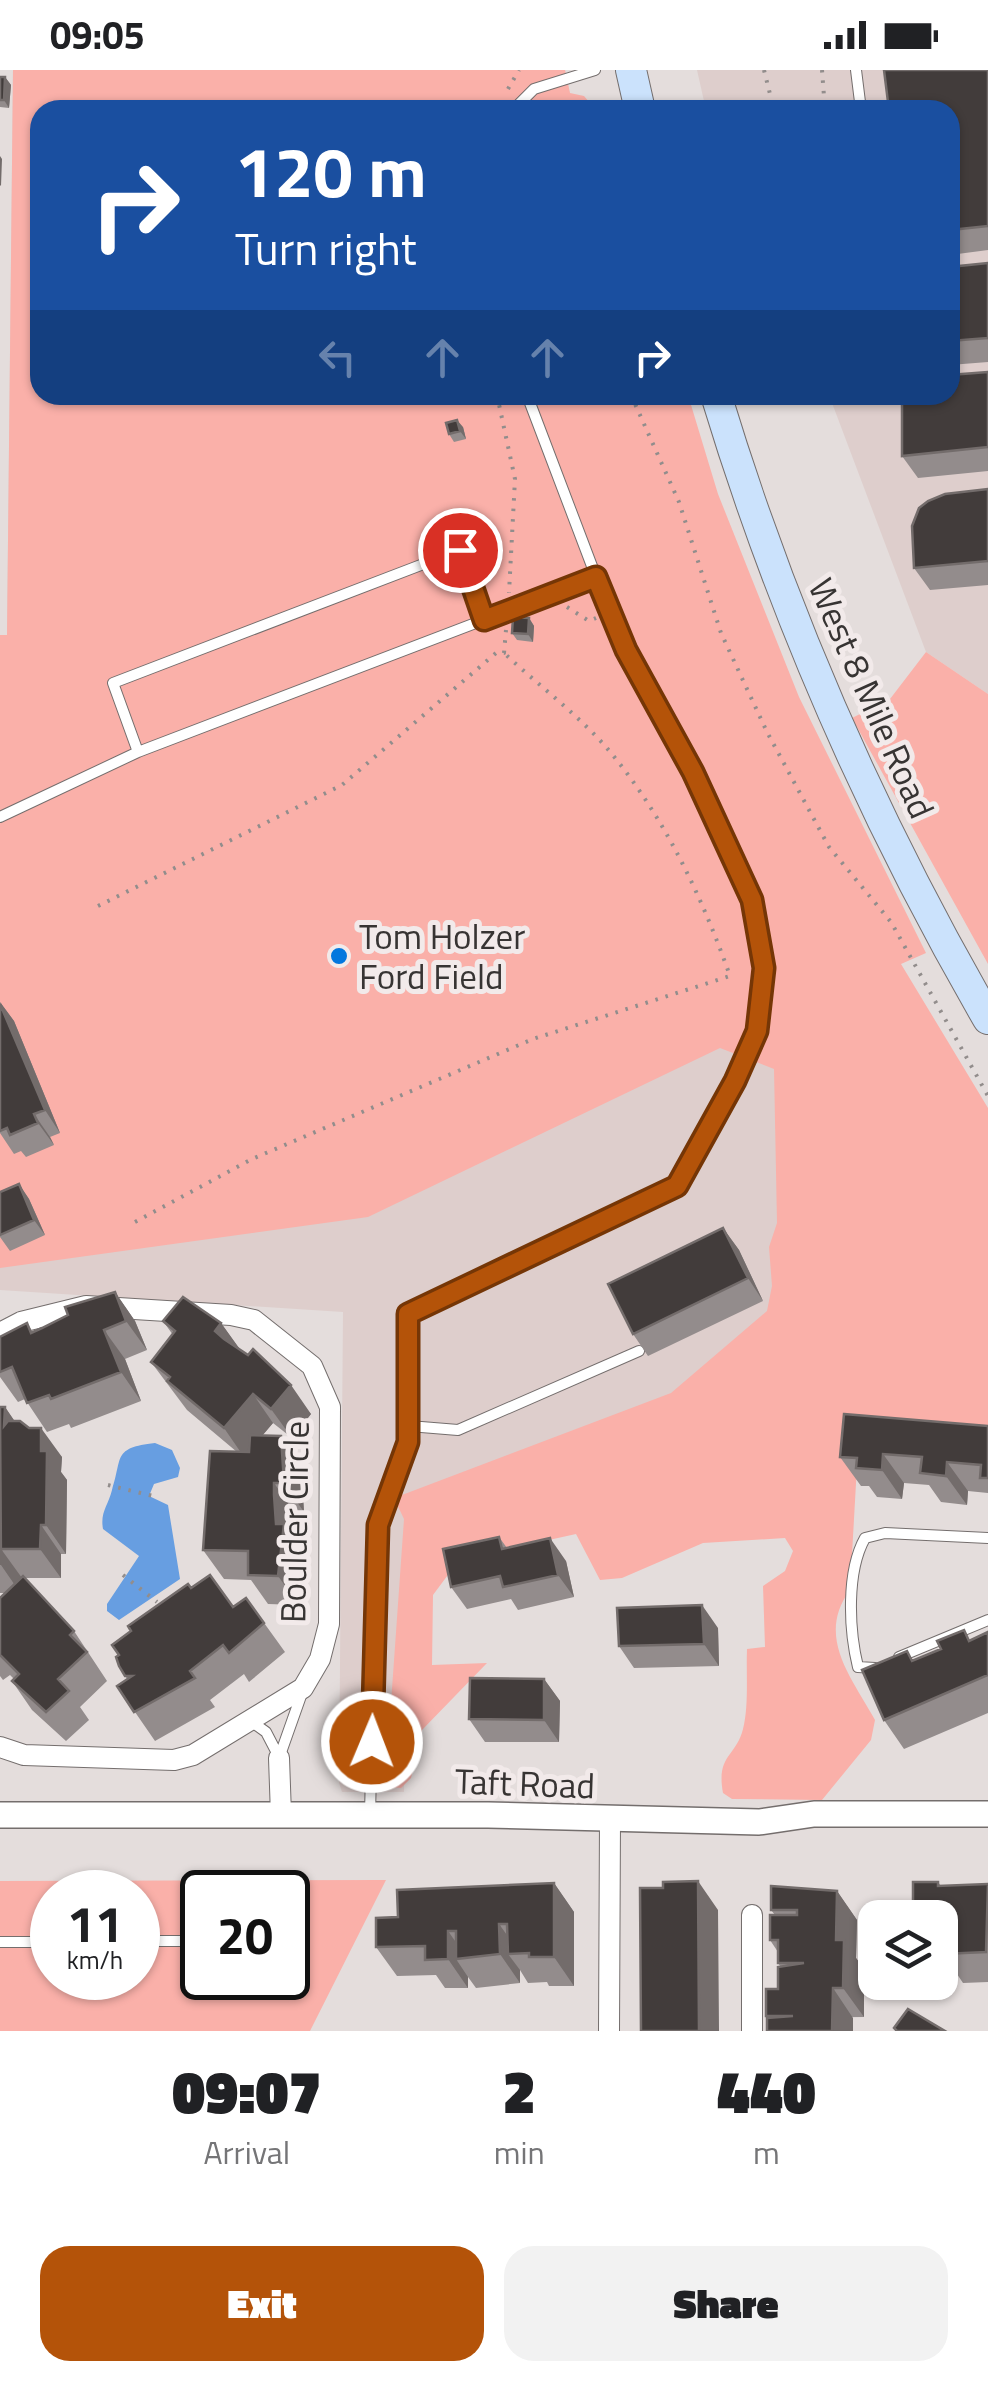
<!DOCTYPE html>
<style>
:root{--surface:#fff;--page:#f2f2f2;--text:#202124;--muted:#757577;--accent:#b45309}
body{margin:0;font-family:"Titillium Web",sans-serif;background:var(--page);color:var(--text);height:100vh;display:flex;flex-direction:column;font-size:38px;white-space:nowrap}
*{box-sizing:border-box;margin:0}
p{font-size:32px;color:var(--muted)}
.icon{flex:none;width:55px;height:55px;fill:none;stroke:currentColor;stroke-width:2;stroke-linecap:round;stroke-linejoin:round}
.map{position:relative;height:1961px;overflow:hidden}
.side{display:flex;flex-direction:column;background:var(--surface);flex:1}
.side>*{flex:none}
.hud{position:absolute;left:30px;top:30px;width:930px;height:305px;border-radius:30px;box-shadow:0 2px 8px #0004;background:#1a4fa0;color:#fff;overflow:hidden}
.fabs{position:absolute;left:858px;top:1830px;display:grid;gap:20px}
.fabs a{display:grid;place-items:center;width:100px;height:100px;border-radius:20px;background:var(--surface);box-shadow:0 2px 8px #0004;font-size:50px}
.speed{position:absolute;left:30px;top:1800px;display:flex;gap:20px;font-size:50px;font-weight:700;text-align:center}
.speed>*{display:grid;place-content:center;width:130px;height:130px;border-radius:50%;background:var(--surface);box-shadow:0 2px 8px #0004;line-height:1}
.speed small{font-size:25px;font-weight:400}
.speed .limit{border:5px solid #111;border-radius:15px;background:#fff;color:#111}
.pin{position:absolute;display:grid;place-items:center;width:85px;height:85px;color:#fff;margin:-42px;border:5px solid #fff;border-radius:50%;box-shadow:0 2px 10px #0007}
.me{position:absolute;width:110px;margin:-55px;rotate:1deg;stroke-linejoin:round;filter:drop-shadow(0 0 8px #0008)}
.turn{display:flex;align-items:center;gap:35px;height:210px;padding:0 40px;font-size:45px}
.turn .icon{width:130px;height:130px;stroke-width:2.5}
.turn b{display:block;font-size:70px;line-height:85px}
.lanes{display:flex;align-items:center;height:95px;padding:0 40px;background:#0003;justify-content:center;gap:50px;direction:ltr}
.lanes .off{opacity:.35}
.eta{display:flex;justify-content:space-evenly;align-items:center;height:170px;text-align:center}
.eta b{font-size:60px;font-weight:800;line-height:70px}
.action{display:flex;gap:20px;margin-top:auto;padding:20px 40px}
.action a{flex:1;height:115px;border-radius:30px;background:var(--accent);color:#fff;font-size:40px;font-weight:800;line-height:115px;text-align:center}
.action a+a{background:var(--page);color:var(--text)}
.status{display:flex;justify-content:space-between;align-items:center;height:70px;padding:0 50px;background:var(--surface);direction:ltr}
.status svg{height:28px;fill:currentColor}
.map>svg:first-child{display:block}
.built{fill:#dececc}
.green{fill:#fab0a9;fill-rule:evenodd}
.water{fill:#679ee1}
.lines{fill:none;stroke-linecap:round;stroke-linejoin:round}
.service-casing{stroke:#746e6d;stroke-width:12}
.minor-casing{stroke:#746e6d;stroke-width:22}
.tertiary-casing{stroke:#746e6d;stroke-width:28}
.secondary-casing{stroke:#746e6d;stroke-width:32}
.path{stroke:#928d8c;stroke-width:4;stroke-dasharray:2.5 8;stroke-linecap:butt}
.service{stroke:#fff;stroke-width:10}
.minor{stroke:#fff;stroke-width:20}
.tertiary{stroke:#fff;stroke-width:25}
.secondary{stroke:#cbe2fc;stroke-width:30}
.wall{fill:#938c8c}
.shaded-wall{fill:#736c6b}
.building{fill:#423c3b;stroke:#736c6b;stroke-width:2.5}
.route-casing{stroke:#753606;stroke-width:25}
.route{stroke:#b45309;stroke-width:18}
.poi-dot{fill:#0377de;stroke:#f2eaea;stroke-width:4}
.labels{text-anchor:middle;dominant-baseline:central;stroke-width:10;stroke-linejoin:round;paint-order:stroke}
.street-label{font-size:35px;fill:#373433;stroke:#f2eaea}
.poi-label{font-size:35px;fill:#373433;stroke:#f2eaea;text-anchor:start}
</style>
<div class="status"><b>09:05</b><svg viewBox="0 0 49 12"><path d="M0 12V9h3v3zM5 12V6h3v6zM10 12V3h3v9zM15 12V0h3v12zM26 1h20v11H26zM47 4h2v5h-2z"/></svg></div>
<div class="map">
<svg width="988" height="1961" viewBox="0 0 988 1961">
<rect width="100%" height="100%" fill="#e4dddc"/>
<path class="built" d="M 13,0 L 565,0 L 573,40 L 40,40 L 40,325 L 754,730 L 823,1339 L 407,1460 L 404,1722 L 342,1722 L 339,1713 L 343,1242 L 0,1220 L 0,565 L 7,565 Z
M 697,0 L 988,0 L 988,624 L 926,582 L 829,325 L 950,325 L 950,40 L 706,40 Z"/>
<path class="green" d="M 13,0 L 565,0 L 570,23 L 584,26 L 596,40 L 40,40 L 40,325 L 688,325 L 718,424 L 799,627 L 926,883 L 901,894 L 988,1038 L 988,1370 L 859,1360 L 850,1520 C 815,1567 853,1609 875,1650 L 871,1670 L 822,1730 L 732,1729 L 723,1723 C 716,1685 736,1687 743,1659 C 749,1635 746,1604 747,1579 L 765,1577 L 763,1516 L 785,1501 L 793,1481 L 785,1468 L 703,1473 L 622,1508 L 600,1510 L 576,1464 L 459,1490 L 433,1525 L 432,1595 L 487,1593 L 422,1660 L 411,1708 L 401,1718 L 391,1717 L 386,1704 L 404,1449 L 394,1428 L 671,1323 L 767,1241 L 772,1216 L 769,1177 L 777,1153 L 774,999 L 720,978 L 368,1147 L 0,1198 L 0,565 L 7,565 Z
M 926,582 L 988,624 L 988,894 L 852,648 L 890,629 Z
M 386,1810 L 310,1961 L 0,1961 L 0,1811 ZM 52,1822 L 138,1822 L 138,1908 L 52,1908 ZM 202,1822 L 288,1822 L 288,1908 L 202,1908 Z"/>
<path class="water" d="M 155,1373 L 172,1380 L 180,1398 L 178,1407 L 154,1414 L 149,1426 L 168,1435 L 180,1509 L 119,1550 L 107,1541 L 107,1534 L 139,1486 L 103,1459 C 100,1442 108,1436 112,1420 C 123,1387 112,1378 155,1373 Z"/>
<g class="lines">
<g class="service-casing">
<path id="service" d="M 856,0 L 861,40
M 513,40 L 534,19 L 595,0
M 138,682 L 113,613 L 460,480 L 484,550
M 0,747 L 138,682 L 596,507
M 409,1356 L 458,1360 L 639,1281
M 899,1587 L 988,1550
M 875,1598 L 858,1597 C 849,1560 846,1502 865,1468 L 885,1463 L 988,1468
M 252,1652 L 266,1662 L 279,1687
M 279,1688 L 302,1623
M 370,1744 L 377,1455 L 408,1371 L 408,1244 L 677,1115 L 735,1011 L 757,961 L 760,942 L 762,879 L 752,830 L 723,763 L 609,541 L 527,325
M 138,1871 L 202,1871
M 0,1872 L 52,1872"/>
</g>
<g class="minor-casing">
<path id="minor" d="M 0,1263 L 21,1252 L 86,1236 L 231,1245 L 254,1250 L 312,1296 L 330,1337 L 329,1554 L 320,1589 L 303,1618 L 193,1685 L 174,1690 L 24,1685 L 0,1677
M 279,1688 L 281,1745
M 609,1961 L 610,1750
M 752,1961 L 752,1845"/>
</g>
<g class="tertiary-casing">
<path id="tertiary" d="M 0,1745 L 488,1745 L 759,1752 L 814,1744 L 988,1744"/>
</g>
<g class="secondary-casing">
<path id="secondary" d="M 631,0 L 640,40
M 716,325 C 782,543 874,752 988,949"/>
</g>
<path class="path" d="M 764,0 L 774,40
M 822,0 L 825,40
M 508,19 L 519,0
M 497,325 L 515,409 L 509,523
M 631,325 L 679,432 L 721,563 L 767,662 L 829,777 L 891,852 L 988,1026
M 567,537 L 589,551 L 596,548
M 98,836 L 342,715 L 496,583 L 504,583 L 506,560
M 135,1152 L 252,1089 L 533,969 L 730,906 C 701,824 663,744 606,677 C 576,643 537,614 504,583
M 108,1415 L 153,1426
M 123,1505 L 157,1532"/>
<use href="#service" class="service"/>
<use href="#minor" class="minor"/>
<use href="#tertiary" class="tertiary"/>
<use href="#secondary" class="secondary"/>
</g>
<path class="wall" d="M 988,0 L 988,180 L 950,185 L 950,40 Z
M 0,7 L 5,7 L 11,15 L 9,38 L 0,37 Z
M 988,193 L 988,292 L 950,295 L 950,197 Z
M 988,302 L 988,401 L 918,408 L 902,386 Z
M 463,357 L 466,369 L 454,372 L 449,364 Z
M 988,419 L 988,515 L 930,520 L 914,498 Z
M 529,548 L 534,556 L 533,572 L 517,570 L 512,563 Z
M 0,932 L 14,951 L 60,1063 L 50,1067 L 54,1075 L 26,1087 L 21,1081 L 14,1084 L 0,1063 Z
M 19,1114 L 29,1129 L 45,1165 L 10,1181 L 0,1167 L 0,1122 Z
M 723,1158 L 739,1180 L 763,1231 L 648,1286 L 633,1264 Z
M 115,1222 L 135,1251 L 147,1280 L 125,1289 L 141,1331 L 71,1358 L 69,1354 L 47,1362 L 25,1329 L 18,1332 L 0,1307 L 0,1267 L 27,1253 L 33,1262 L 42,1258 Z
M 163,1251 L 221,1253 L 240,1280 L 311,1344 L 292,1368 L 273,1353 L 262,1366 L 281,1366 L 301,1395 L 304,1442 L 294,1442 L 294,1454 L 295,1470 L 304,1483 L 299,1535 L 268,1534 L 251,1510 L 224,1509 L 203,1480 L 237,1382 L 187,1340 L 151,1292 L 173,1265 Z
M 0,1337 L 5,1337 L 14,1351 L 62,1387 L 61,1402 L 67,1410 L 66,1484 L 61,1484 L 61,1508 L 24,1508 L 74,1561 L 107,1611 L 80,1637 L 89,1650 L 66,1671 L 32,1640 L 12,1611 L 14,1609 L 10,1605 L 3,1610 L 0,1606 L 0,1528 L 5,1523 L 0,1523 Z
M 988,1356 L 988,1423 L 968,1421 L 967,1435 L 941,1432 L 929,1415 L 904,1413 L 902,1429 L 877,1427 L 869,1416 L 861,1416 L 840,1387 Z
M 499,1467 L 507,1478 L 566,1491 L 574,1527 L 518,1540 L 511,1529 L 467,1539 L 451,1517 Z
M 191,1518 L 233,1537 L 246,1528 L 285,1582 L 249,1612 L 244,1604 L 210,1630 L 215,1637 L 155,1671 L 117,1616 L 127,1609 L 119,1596 Z
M 718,1558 L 719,1596 L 634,1598 L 619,1576 Z
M 988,1562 L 988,1643 L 904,1679 L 884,1650 L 971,1570 Z
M 544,1609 L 560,1631 L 559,1672 L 485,1672 L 469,1649 Z
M 938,1812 L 941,1816 L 988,1814 L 988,1912 L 963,1913 L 953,1898 L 953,1911 L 940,1911 Z
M 554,1813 L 574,1842 L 574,1916 L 549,1916 L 547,1912 L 528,1913 L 520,1900 L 520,1913 L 476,1918 L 468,1907 L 468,1918 L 445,1918 L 436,1905 L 397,1906 L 376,1877 L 398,1847 Z
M 837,1821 L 857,1850 L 856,1888 L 864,1899 L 864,1947 L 767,1948 L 766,1946 L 778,1919 L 780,1896 L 778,1893 L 778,1882 L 770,1870 L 775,1845 L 771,1840 Z"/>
<path class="shaded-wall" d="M 5,7 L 11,15 L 9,38 L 4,30 Z
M 0,86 L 2,89 L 1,116 L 0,115 Z
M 457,350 L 463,357 L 466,369 L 460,361 Z
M 529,548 L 534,556 L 533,572 L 528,564 Z
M 0,932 L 14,951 L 60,1063 L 45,1040 Z
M 34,1044 L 50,1067 L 54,1075 L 38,1053 Z
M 19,1114 L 29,1129 L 45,1165 L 34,1150 Z
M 723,1158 L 739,1180 L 763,1231 L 748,1208 Z
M 115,1222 L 135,1251 L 147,1280 L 126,1251 Z
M 221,1253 L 242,1282 L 215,1261 Z
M 104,1260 L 125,1289 L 141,1331 L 121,1302 Z
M 291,1315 L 311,1344 L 292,1368 L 271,1339 Z
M 253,1324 L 273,1353 L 244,1387 L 224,1358 Z
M 5,1337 L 25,1366 L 4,1356 Z
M 41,1358 L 62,1387 L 61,1402 L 67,1410 L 66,1484 L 46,1455 L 41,1381 Z
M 281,1366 L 301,1395 L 304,1442 L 284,1413 Z
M 883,1384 L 904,1413 L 902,1429 L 882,1400 Z
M 947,1392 L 968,1421 L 967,1435 L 946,1406 Z
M 274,1413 L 294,1442 L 295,1470 L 304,1483 L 299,1535 L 278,1506 Z
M 41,1455 L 61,1484 L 61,1508 L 40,1479 Z
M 550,1468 L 566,1491 L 574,1527 L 558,1505 Z
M 1,1479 L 22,1508 L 21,1524 L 1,1495 Z
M 702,1535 L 718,1558 L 719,1596 L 704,1574 Z
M 544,1609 L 560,1631 L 559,1672 L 544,1650 Z
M 698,1811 L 718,1840 L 719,1961 L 699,1961 Z
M 554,1813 L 574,1842 L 574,1916 L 554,1887 Z
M 837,1821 L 857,1850 L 856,1888 L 864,1899 L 864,1947 L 843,1918 L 836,1870 Z
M 499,1854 L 520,1883 L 508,1884 L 520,1900 L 520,1913 L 500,1884 Z
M 448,1861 L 467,1888 L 456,1889 L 468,1907 L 468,1918 L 448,1889 Z
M 940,1863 L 953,1882 L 943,1884 L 953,1898 L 953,1911 L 940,1893 Z
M 833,1918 L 853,1948 L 853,1961 L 832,1961 Z"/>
<path class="building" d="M 884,0 L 988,0 L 988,156 L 950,160 L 950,40 L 889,40 Z
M 0,7 L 5,7 L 4,30 L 0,30 Z
M 988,193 L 988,268 L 950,271 L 950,197 Z
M 988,302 L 988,377 L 902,386 L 902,334 L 908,325 L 950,325 L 950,305 Z
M 457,350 L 460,361 L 449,364 L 446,353 Z
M 988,419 L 988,491 L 914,498 L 912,456 L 919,438 L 928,431 L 945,424 Z
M 513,547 L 529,548 L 528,564 L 512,563 Z
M 0,934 L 45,1040 L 34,1044 L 38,1053 L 10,1065 L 7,1058 L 0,1061 Z
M 19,1114 L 34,1150 L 0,1165 L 0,1122 Z
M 723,1158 L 748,1208 L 633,1264 L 608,1214 Z
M 115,1222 L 126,1251 L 104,1260 L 121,1302 L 51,1329 L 49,1325 L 27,1333 L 12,1297 L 0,1302 L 0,1267 L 27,1253 L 31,1263 L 42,1258 L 68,1245 L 65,1237 Z
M 183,1227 L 221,1253 L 215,1261 L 224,1269 L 248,1285 L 253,1279 L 291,1315 L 271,1339 L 253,1324 L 224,1358 L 167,1311 L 170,1307 L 151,1292 L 175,1261 L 163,1251 Z
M 0,1337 L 5,1337 L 4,1356 L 8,1351 L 20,1351 L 29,1358 L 41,1358 L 41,1381 L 47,1381 L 46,1455 L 41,1455 L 40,1479 L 1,1479 L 1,1495 Z
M 844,1344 L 988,1356 L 988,1408 L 980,1408 L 981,1395 L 947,1392 L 946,1406 L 920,1403 L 922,1387 L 883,1384 L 882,1400 L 856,1398 L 857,1388 L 840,1387 Z
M 250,1365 L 281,1366 L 284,1413 L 274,1413 L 274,1425 L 276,1454 L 284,1454 L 278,1506 L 248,1505 L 248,1481 L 203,1480 L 210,1381 L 249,1382 Z
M 499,1467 L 502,1479 L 550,1468 L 558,1505 L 503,1517 L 500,1506 L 451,1517 L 443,1479 Z
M 210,1505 L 233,1537 L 246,1528 L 264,1553 L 229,1583 L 223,1575 L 190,1601 L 195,1608 L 134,1642 L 117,1616 L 132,1606 L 125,1606 L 119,1596 L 116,1587 L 119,1585 L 112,1575 L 131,1561 L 128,1556 L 188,1514 L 191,1518 Z
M 23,1506 L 74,1561 L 70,1565 L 87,1582 L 58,1609 L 69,1621 L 46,1642 L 12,1611 L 19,1604 L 0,1585 L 0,1528 Z
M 702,1535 L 704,1574 L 619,1576 L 617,1538 Z
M 964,1560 L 969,1571 L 988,1562 L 988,1605 L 884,1650 L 862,1600 L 907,1581 L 912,1591 L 941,1579 L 937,1571 Z
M 470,1608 L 544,1609 L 544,1650 L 469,1649 Z
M 698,1811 L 699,1961 L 641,1961 L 640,1818 L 663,1818 L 663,1812 Z
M 913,1812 L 938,1812 L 938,1816 L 988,1814 L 986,1882 L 943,1884 L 943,1853 L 940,1853 L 940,1848 L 913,1848 Z
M 554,1813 L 554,1887 L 529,1887 L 529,1883 L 508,1884 L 507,1854 L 499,1854 L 500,1884 L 456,1889 L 456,1861 L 448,1861 L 448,1889 L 425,1890 L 425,1876 L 376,1877 L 376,1848 L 398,1847 L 397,1820 Z
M 771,1816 L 837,1821 L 836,1870 L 844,1870 L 843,1918 L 833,1918 L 832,1961 L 767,1961 L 767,1948 L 793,1946 L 766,1946 L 766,1919 L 778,1919 L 778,1897 L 804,1893 L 778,1893 L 778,1870 L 770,1870 L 770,1845 L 797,1845 L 797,1840 L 771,1840 Z
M 908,1939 L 945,1961 L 897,1961 L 894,1958 Z"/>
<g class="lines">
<g class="route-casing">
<path id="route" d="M 372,1672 L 378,1455 L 408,1372 L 408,1244 L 677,1116 L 735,1011 L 757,961 L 764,898 L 752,830 L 693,702 L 626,580 L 596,507 L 484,550 L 460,480"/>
</g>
<use href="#route" class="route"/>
</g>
<circle class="poi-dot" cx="339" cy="886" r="10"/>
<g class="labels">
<g class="street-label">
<text transform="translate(872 628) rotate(66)">West 8 Mile Road</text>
<text transform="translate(294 1452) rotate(-89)">Boulder Circle</text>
<text transform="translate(525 1713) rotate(2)">Taft Road</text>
</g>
<g class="poi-label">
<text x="359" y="866">Tom Holzer<tspan x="359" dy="40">Ford Field</tspan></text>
</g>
</g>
</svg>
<div class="fabs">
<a><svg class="icon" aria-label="layers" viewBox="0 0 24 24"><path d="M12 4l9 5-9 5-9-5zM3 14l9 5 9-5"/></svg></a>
</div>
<div class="speed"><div>11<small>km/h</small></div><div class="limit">20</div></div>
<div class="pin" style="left:460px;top:480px;background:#d93025"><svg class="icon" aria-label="arrive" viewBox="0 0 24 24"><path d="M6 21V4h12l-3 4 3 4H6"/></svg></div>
<svg class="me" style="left:372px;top:1672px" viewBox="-20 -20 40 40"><circle r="17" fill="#b45309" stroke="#fff" stroke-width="3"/><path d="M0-11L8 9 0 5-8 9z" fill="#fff"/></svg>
<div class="hud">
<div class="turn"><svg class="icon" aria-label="right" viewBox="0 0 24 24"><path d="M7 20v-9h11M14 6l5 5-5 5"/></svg><div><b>120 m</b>Turn right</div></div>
<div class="lanes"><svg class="icon off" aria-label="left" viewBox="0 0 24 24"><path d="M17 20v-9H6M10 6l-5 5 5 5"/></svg><svg class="icon off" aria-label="ahead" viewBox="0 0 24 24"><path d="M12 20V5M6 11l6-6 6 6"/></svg><svg class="icon off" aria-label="ahead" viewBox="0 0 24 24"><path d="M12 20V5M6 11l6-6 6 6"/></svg><svg class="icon" aria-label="right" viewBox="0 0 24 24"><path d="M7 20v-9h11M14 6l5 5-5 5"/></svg></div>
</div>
</div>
<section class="side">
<div class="eta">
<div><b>09:07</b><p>Arrival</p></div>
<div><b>2</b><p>min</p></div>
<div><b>440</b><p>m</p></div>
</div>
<div class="action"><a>Exit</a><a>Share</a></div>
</section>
